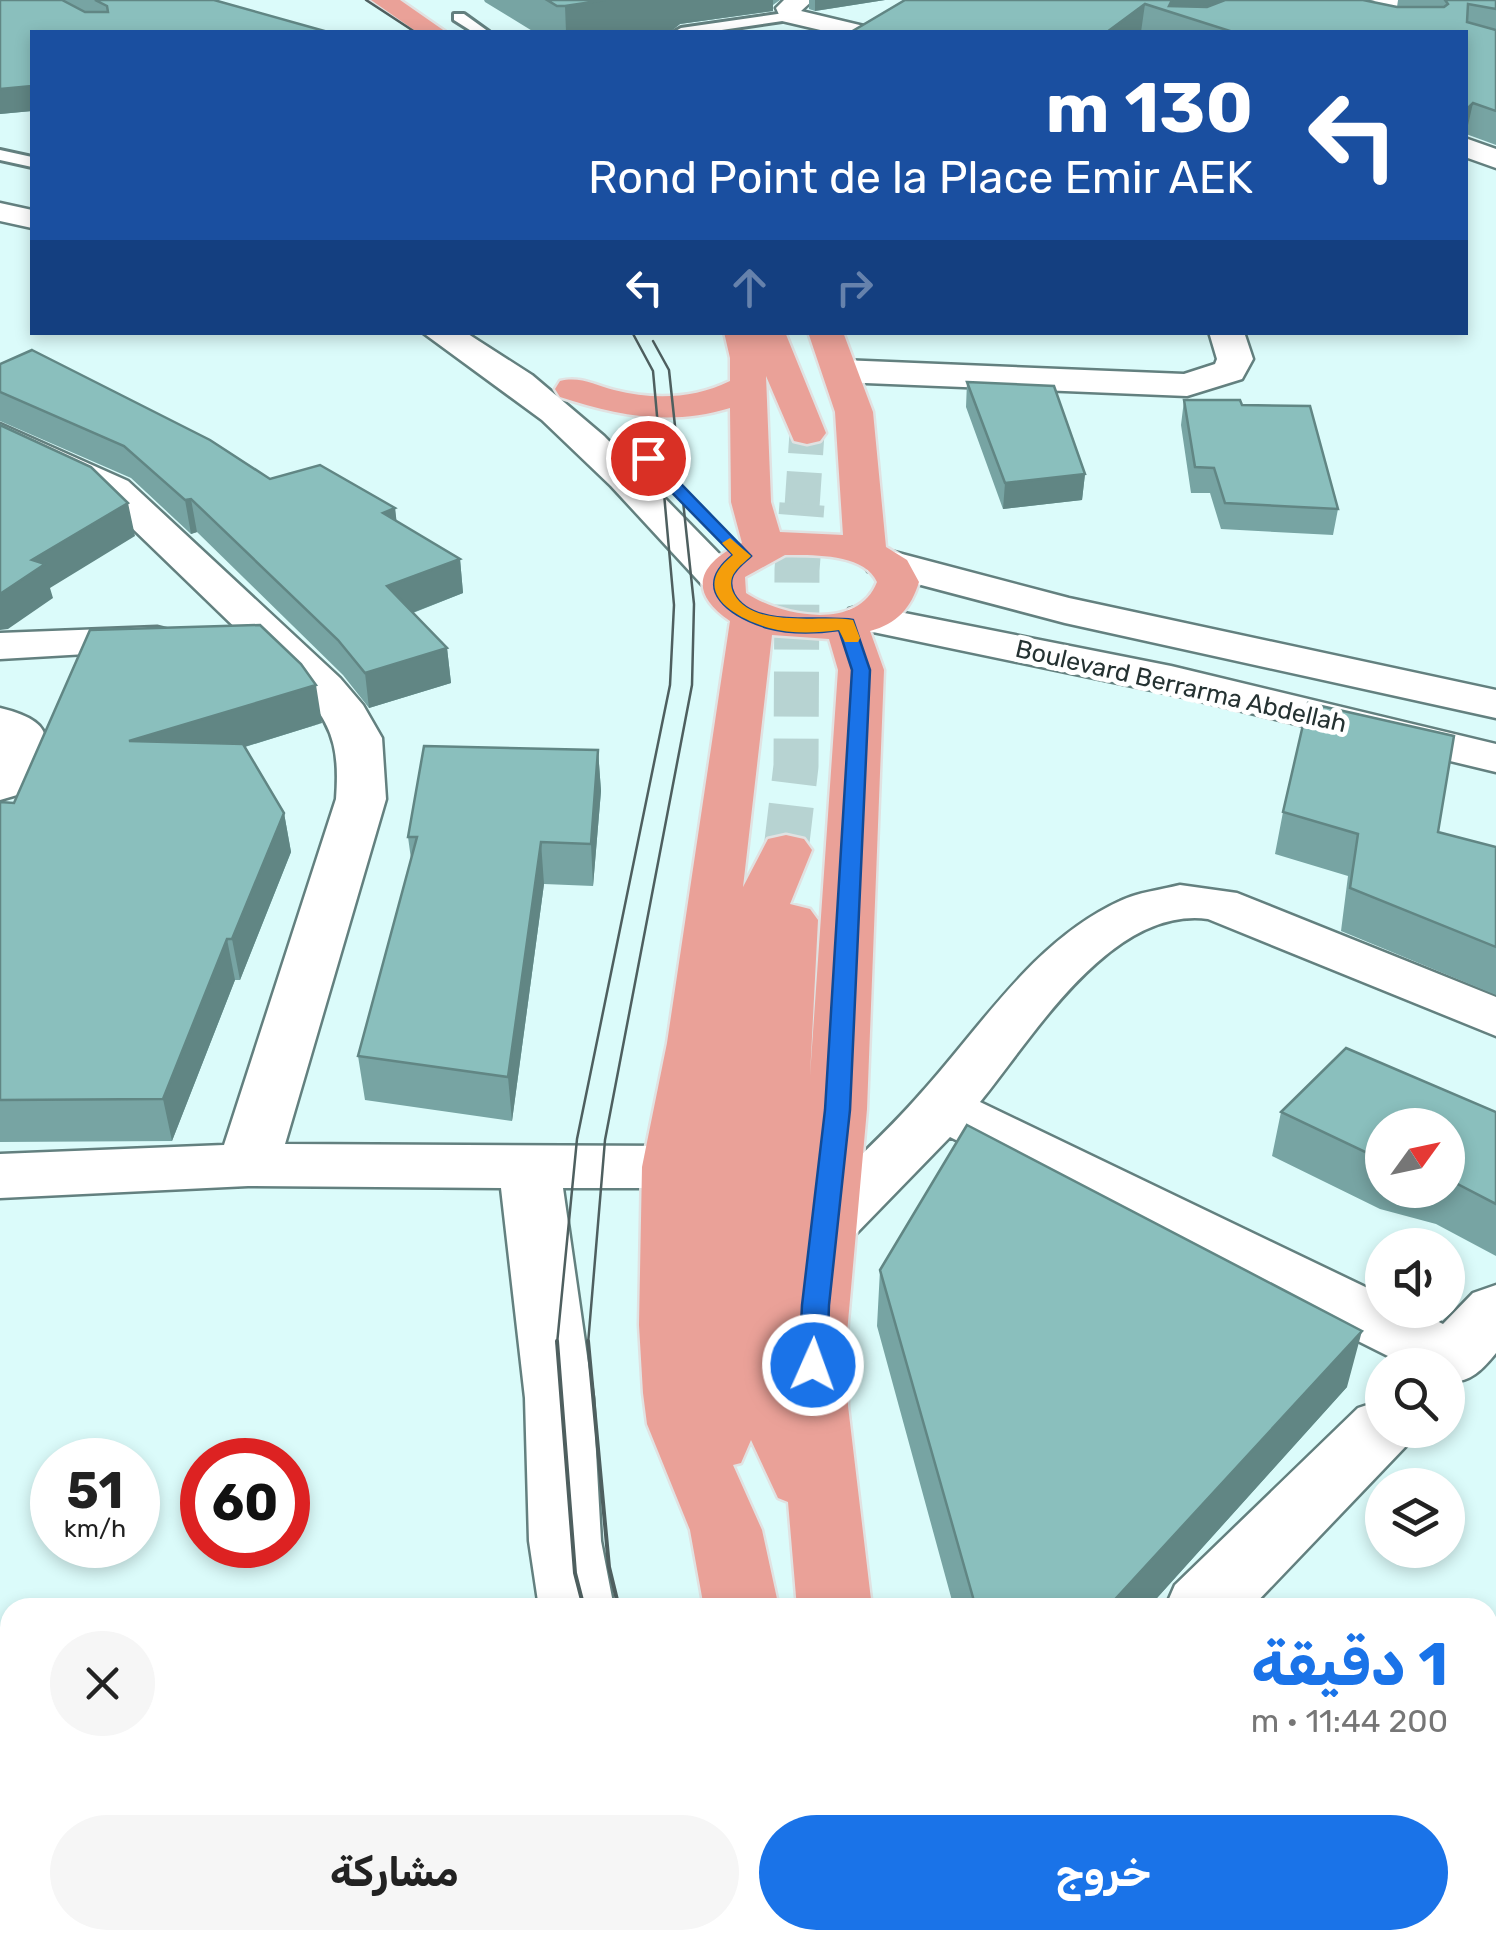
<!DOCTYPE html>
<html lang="ar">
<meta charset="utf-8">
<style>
:root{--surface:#fff;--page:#f6f6f6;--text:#222;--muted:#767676;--accent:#1a73e8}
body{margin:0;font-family:Rubik,"Noto Naskh Arabic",sans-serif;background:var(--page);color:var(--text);direction:rtl;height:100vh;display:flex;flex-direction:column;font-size:38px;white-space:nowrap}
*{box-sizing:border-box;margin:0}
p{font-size:32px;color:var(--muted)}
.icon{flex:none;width:55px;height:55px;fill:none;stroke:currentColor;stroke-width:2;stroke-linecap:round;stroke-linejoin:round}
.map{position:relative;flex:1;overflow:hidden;direction:ltr}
.panel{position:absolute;left:0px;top:1598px;width:1498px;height:352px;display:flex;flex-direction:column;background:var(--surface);border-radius:30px 30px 0 0;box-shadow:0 5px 15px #0003;direction:rtl}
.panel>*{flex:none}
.guide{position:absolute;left:30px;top:30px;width:1438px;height:305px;border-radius:0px;box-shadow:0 5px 15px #0003;direction:rtl;background:#1a4fa0;color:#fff;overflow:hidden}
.needle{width:65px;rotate:57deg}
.controls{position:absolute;left:1365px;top:1108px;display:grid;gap:20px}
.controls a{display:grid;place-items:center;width:100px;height:100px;border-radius:50%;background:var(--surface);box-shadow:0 5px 15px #0003;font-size:50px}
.speed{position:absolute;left:30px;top:1438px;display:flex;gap:20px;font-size:50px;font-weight:700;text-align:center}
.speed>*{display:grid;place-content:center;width:130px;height:130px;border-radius:50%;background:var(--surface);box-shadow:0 5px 15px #0003;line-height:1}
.speed small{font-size:25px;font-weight:400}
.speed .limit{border:15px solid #d22;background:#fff;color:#111}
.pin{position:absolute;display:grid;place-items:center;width:85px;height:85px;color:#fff;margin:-42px;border:5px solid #fff;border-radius:50%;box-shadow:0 2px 10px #0007}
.me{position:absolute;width:110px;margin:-55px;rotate:2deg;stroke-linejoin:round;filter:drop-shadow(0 0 8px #0008)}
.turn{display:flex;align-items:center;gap:35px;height:210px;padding:0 50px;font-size:45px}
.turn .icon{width:130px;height:130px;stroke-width:2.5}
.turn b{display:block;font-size:70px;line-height:85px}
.lanes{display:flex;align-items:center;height:95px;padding:0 50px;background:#0003;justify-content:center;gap:50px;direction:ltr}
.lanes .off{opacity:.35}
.round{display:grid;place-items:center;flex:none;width:105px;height:105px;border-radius:52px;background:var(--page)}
.headline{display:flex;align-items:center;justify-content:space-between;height:170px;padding:0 50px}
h1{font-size:60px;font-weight:700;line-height:75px;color:var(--accent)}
.cta{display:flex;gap:20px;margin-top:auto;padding:20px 50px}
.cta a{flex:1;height:115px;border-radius:60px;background:var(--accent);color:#fff;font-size:40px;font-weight:700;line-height:115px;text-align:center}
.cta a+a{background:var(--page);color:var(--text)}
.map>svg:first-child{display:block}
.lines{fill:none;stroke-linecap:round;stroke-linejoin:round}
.primary-tunnel-far1{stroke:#b7d3d2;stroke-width:35;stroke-dasharray:35 18;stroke-linecap:butt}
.primary-tunnel{stroke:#b7d3d2;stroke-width:45;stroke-dasharray:45 22;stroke-linecap:butt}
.service-casing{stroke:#63807f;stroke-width:6}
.minor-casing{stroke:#63807f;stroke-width:5}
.secondary-casing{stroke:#63807f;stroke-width:5}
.primary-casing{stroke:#e0e2e2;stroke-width:5}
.service{fill:#fff;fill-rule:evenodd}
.minor{fill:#fff;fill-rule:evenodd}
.secondary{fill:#fff;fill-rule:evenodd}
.primary{fill:#eaa198;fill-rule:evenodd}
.tram-far1{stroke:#4e5f5f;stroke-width:2.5}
.tram{stroke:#4e5f5f;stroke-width:4}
.wall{fill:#77a4a3;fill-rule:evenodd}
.shaded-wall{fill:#618684}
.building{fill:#8abfbd;stroke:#618684;stroke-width:2.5}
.route{fill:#1a73e8;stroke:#114b97;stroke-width:2.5}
.slow{fill:#f59e0b}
.labels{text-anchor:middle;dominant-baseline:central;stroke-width:10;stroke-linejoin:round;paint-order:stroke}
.street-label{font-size:25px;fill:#253232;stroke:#fff}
</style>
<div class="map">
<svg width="1496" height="1949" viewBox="0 0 1496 1949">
<rect width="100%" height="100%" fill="#dbfbfa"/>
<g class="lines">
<path class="primary-tunnel-far1" d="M 802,507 L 807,433"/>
<path class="primary-tunnel" d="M 786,850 L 796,766 L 797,570 L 802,504"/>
<g class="service-casing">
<path id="service" d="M 791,12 L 798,16 L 796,19 L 708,32 L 674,32 L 681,28 Z
M 454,14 L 464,14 L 489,32 L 473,32 L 454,20 Z
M 0,150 L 32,157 L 32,167 L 0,160 Z"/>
</g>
<g class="minor-casing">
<path id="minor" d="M 784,0 L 813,0 L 801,11 L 868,27 L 872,32 L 829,32 L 782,21 L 776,8 Z
M 1375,0 L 1432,0 L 1420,7 L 1346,19 L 1334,12 L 1337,7 Z
M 1465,138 L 1496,149 L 1496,168 L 1465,157 Z
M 1209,332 L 1244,332 L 1253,359 L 1242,379 L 1187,396 L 841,382 L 828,379 L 823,371 L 828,363 L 841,360 L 1184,374 L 1215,364 L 1217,359 Z
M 0,424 L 128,481 L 340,678 L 363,705 L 382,738 L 386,799 L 285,1144 L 673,1146 L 695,1152 L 704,1167 L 695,1182 L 673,1188 L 563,1188 L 593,1398 L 601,1541 L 614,1608 L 539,1608 L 529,1541 L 525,1398 L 501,1188 L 248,1186 L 0,1198 L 0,1154 L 224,1145 L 336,799 C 339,757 336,730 308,698 L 100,497 L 0,449 Z
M 157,627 L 173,631 L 179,640 L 173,649 L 0,659 L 0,633 Z
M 0,708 C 66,724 49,749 17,795 L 0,800 Z
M 1180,885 L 1237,893 L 1496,997 L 1496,1036 L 1208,919 C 1111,906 1033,1037 980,1102 L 1382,1295 L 1382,1310 L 1414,1310 L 1443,1324 L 1473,1293 L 1496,1285 L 1496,1353 C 1482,1370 1470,1383 1448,1382 L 1448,1365 L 1406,1365 L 950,1137 L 846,1244 L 824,1251 L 802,1244 L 793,1228 L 802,1212 C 842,1172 885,1135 922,1092 C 983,1024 1035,940 1120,901 C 1138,892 1161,890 1180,885 Z
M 1382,1400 L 1382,1430 L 1415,1430 L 1406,1446 L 1251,1608 L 1165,1608 L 1175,1585 L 1358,1408 Z
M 1496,1813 L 1496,1895 L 1488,1898 L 1488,1816 Z
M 600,1940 L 686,1940 L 688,1949 L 602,1949 Z
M 1361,1940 L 1447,1940 L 1444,1949 L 1358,1949 Z"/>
</g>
<g class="secondary-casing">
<path id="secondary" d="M 0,203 L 32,210 L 32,228 L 0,221 Z
M 422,332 L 465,332 L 532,375 L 604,436 L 737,572 L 743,581 L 737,590 L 722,594 L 707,590 L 611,486 L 542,420 Z
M 883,549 L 1069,598 L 1496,690 L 1496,718 L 1065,623 L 868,571 L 862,562 L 868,553 Z
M 864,605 L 1171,666 L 1496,744 L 1496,772 L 1171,694 L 849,627 L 842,618 L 849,609 Z"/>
</g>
<g class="primary-casing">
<path id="primary" d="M 371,0 L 400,0 L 446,32 L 417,32 Z
M 724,332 L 785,332 L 826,433 L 820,441 L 807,444 L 794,441 L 766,376 L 771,502 L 780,532 L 843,535 L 835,412 L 808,332 L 843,332 L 873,412 L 886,547 L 907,560 L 919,582 C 911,608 897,624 870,631 L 884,670 L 867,1109 L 847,1333 L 848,1406 L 872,1608 L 797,1608 L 788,1502 L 778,1498 L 751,1440 L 741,1463 L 733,1465 L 762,1530 L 779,1608 L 704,1608 L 690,1530 L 647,1424 L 643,1393 L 639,1325 L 642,1167 L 667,1043 L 730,621 C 686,591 699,563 742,543 L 731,502 L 730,408 C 671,426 618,416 560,397 L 555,389 L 560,381 C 580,376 595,385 614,390 C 654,400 693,399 730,381 L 730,358 ZM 785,555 C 812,555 864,553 877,582 C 858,632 780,616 746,593 L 745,577 ZM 772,635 L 829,639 L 838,670 L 810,1076 L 818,920 L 810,909 L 790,904 L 812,850 L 804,839 L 786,835 L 768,839 L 743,887 Z
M 770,1940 L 856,1940 L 858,1949 L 772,1949 Z
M 882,1940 L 968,1940 L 971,1949 L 885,1949 Z"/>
</g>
<use href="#service" class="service"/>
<use href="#minor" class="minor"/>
<use href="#secondary" class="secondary"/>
<use href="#primary" class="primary"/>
<path class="tram-far1" d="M 366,0 L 415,32
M 557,1344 L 577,1139 L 670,685 L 674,605 L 653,371 L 632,332
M 588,1344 L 605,1140 L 692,685 L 694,604 L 669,370 L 653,341"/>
<path class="tram" d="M 557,1341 L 575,1573 L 584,1608
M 588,1341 L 609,1567 L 619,1608
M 668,1940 L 672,1949
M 711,1940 L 715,1949"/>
</g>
<path class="wall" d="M 0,0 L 174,0 L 32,32 L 32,111 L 0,114 Z
M 484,0 L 780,0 L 773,5 L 773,11 L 680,24 L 670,32 L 534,32 L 485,2 Z
M 809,0 L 885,0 L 815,11 L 809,9 Z
M 905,0 L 1397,7 L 1398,0 L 1496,0 L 1496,145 L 1466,134 L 1465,136 L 1465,32 L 851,32 Z
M 0,364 L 270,479 L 395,508 L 396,522 L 460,559 L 463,593 L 413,613 L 447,648 L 451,683 L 369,708 L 343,675 L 197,532 L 191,534 L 131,478 L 0,421 Z
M 967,382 L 1085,474 L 1082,500 L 1003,509 L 966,407 Z
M 1184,400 L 1242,405 L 1338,509 L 1333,535 L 1221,529 L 1210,493 L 1191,493 L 1181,425 Z
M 322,723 L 245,747 L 284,813 L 291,852 L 240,980 L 235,980 L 172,1141 L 0,1142 L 0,802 L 14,803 Z
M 598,750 L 601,791 L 593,886 L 544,884 L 512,1121 L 365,1100 L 358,1056 L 411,859 L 408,837 Z
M 1283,812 L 1438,832 L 1496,847 L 1496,995 L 1341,931 L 1348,876 L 1275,854 Z
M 1281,1112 L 1496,1112 L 1496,1256 L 1436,1224 L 1380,1209 L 1272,1156 ZM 1382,1125 L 1448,1125 L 1448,1190 L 1382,1190 Z
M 880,1270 L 1347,1387 L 1148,1608 L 954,1608 L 877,1326 Z"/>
<path class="shaded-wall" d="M 605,0 L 773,0 L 773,11 L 680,24 L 670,32 L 566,32 L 565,6 Z
M 815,0 L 885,0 L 815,11 Z
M 1172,0 L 1230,0 L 1186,17 L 1169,6 Z
M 1145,4 L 1141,32 L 1107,32 Z
M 32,86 L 32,111 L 0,114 L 0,89 Z
M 1473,103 L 1466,134 L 1465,136 L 1465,121 L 1468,108 Z
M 1085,474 L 1082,500 L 1003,509 L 1005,483 Z
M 191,499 L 197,532 L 191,534 L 185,500 Z
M 128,503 L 135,536 L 50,588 L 53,598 L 8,629 L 0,630 L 0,594 L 32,560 Z
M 395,508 L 399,541 L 383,513 Z
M 460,559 L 463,593 L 391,621 L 387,586 Z
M 447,648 L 451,683 L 369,708 L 365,673 Z
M 316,685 L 322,723 L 137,780 L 129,741 Z
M 598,750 L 601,791 L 593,886 L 591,844 Z
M 284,813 L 291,852 L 240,980 L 232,939 Z
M 541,842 L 544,884 L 512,1121 L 508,1077 Z
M 227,939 L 235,980 L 172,1141 L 163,1099 Z
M 1362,1331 L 1347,1387 L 1148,1608 L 1107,1608 Z"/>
<path class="building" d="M 0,0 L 62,0 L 85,12 L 108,12 L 107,6 L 95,0 L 214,0 L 328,32 L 32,32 L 32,86 L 0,89 Z
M 547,0 L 605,0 L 565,6 L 557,6 Z
M 905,0 L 1172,0 L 1169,6 L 1207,7 L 1225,0 L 1363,0 L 1397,7 L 1444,7 L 1448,4 L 1445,0 L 1496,0 L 1496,9 L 1468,4 L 1467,22 L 1496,30 L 1496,111 L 1473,103 L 1468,108 L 1465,108 L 1465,32 L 1233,32 L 1145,4 L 1107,32 L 851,32 Z
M 32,350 L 210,440 L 270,479 L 320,465 L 395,508 L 383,513 L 460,559 L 387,586 L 447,648 L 365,673 L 338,640 L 191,499 L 185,500 L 124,446 L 0,392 L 0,364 Z
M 967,382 L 1054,386 L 1085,474 L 1005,483 Z
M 1184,400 L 1240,400 L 1242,405 L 1310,406 L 1338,509 L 1225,503 L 1214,468 L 1195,467 Z
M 0,425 L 91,467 L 128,503 L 32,560 L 45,564 L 0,594 Z
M 260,625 L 301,664 L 316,685 L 129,741 L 243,744 L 284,813 L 232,939 L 227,939 L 163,1099 L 0,1100 L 0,802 L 14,803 L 90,630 Z
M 1308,703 L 1454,736 L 1438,832 L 1496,847 L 1496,947 L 1350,888 L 1358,834 L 1283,812 Z
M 424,746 L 598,750 L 591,844 L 541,842 L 508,1077 L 358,1056 L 417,837 L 408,837 Z
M 1346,1048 L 1496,1112 L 1496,1204 L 1448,1179 L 1448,1125 L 1382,1125 L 1382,1160 L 1281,1112 Z
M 967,1125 L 1362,1331 L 1107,1608 L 976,1608 L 880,1270 Z"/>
<path class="route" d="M 642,455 L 653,455 L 751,556 C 746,561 739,566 735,572 C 730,578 730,587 734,594 C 754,630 823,614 853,620 L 870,670 L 850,1110 L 829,1305 L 827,1365 L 823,1373 L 813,1376 L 803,1373 L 799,1365 L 802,1305 L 825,1110 L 852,670 L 839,630 C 818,633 790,634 768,628 C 732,617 689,590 733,555 L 642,462 Z"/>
<path class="slow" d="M 730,538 L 751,556 C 746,561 739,566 735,572 C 730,578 730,587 734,594 C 754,630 823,614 853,620 L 860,638 L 858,642 L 845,642 L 839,630 C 818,633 790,634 769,628 C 732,617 689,590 733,555 L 722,543 Z"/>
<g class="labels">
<g class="street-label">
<text transform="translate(1181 686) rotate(13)">Boulevard Berrarma Abdellah</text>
</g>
</g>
</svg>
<div class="controls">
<a><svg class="needle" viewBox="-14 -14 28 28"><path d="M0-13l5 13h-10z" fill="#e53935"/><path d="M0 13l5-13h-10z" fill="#767676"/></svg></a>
<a><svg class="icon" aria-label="sound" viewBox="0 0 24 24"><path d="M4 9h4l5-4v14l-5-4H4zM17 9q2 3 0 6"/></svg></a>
<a><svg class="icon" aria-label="search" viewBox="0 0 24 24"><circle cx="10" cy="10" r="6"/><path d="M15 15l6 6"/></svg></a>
<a><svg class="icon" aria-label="layers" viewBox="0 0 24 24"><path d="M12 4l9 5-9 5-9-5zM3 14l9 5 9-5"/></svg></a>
</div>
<div class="speed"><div>51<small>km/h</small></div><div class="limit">60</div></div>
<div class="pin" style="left:648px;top:458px;background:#d93025"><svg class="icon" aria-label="arrive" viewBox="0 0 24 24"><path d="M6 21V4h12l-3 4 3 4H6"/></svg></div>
<svg class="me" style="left:813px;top:1365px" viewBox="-20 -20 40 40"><circle r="17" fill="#1a73e8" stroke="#fff" stroke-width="3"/><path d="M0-11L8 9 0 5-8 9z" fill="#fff"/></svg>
<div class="guide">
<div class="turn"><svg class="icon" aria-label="left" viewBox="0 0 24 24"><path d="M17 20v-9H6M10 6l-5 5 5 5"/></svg><div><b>130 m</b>Rond Point de la Place Emir AEK</div></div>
<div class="lanes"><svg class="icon" aria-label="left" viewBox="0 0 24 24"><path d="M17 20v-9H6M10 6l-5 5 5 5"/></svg><svg class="icon off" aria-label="ahead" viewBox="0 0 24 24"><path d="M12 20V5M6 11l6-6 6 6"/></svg><svg class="icon off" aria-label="right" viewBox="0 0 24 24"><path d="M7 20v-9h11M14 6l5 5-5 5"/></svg></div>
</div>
<section class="panel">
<div class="headline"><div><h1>1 دقيقة</h1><p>200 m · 11:44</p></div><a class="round"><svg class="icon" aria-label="close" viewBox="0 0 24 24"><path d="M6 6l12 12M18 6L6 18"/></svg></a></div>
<div class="cta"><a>خروج</a><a>مشاركة</a></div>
</section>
</div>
